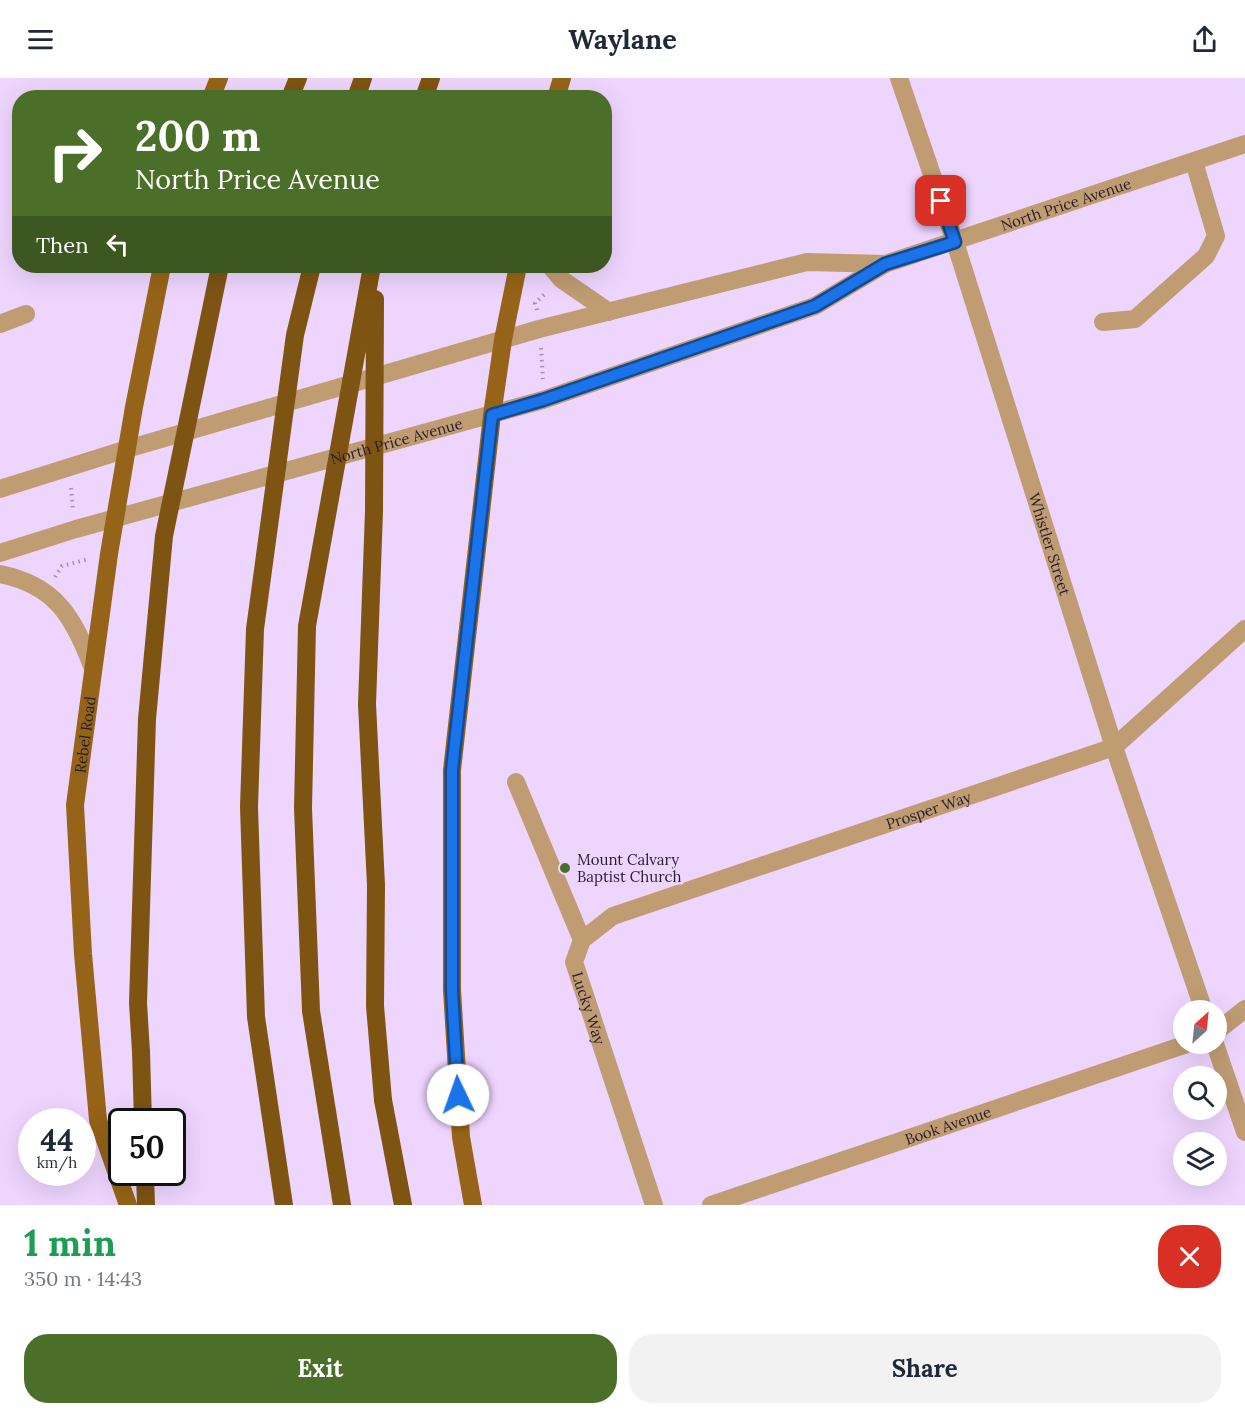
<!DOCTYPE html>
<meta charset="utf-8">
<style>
:root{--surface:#fff;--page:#f2f2f3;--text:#1f2937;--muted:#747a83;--accent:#4b6f28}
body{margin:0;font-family:Lora,serif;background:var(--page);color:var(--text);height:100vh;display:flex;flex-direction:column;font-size:22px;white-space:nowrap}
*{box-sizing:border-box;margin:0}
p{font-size:20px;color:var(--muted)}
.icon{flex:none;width:33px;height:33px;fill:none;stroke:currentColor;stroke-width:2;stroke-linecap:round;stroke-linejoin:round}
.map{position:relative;height:1127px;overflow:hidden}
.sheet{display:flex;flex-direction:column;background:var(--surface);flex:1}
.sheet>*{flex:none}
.banner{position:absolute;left:12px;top:12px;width:600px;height:183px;border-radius:24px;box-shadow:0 6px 24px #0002;background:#4b6f28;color:#fff;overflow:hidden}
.needle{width:39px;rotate:27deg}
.buttons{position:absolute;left:1173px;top:922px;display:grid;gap:12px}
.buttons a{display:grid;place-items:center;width:54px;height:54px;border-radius:50%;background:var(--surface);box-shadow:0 6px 24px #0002;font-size:30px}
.speed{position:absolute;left:18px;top:1030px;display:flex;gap:12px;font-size:30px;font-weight:700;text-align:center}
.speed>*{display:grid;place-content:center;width:78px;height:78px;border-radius:50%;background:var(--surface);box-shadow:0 6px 24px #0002;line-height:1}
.speed small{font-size:15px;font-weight:400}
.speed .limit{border:3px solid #111;border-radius:9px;background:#fff;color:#111}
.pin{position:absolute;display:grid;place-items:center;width:51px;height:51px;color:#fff;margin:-26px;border-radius:12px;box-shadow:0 3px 9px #0006}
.me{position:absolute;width:66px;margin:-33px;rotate:357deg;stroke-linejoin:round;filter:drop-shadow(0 0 4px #0008)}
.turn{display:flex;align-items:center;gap:21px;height:126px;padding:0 24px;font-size:27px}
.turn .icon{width:78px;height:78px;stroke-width:2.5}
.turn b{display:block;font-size:42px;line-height:51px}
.then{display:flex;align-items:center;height:57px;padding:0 24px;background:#0003;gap:12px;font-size:22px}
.round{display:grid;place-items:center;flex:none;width:63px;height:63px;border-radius:24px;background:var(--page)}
.headline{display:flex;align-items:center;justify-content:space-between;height:102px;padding:0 24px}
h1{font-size:36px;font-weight:700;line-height:45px;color:#1e9e55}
.button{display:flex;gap:12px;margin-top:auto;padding:12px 24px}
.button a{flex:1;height:69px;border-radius:24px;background:var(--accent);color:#fff;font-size:24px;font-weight:700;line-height:69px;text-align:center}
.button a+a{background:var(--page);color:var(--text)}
header{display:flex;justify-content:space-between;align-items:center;height:78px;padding:0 24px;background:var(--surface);font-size:27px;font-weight:700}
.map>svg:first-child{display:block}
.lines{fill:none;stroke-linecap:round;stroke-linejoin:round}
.path{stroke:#a390b0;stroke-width:4;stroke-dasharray:1.5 4.5;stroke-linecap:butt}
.minor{stroke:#bf9c72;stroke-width:18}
.major{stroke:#966418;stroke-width:18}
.highway{stroke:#7e5412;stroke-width:18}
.highway-bridge{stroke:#7e5412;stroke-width:18}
.route-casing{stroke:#114b97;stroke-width:15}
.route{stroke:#1a73e8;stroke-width:10}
.poi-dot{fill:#4b6f28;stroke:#eed5fe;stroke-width:2}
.labels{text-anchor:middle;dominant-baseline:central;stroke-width:5;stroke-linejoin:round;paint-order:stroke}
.street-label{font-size:15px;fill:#261d2c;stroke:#eed5fe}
.poi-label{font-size:15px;fill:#261d2c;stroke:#eed5fe;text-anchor:start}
</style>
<header><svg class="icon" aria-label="menu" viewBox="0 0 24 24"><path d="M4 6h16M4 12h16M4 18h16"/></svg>Waylane<svg class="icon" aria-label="share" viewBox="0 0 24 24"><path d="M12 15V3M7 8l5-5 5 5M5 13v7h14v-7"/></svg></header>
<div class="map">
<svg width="1245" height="1127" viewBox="0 0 1245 1127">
<rect width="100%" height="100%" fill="#eed5fe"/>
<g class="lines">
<path class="path" d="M 537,232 L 535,225 L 546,215
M 541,270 L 543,301
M 71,410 L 73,432
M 55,499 L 62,488 L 89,481"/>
<g class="minor">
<path id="s1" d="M 899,0 L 955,164 L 1114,669 L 1204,933"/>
<path d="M 550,188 L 561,201 L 609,234"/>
<path d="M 1103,244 L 1135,241 L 1206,178 L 1216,158 L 1194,84"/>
<path d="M 0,246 L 26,236"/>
<path d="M 0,411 L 127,371 L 539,251 L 807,184 L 885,186"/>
<path id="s2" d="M 0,475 L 76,451 L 543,322 L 815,228 L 885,186 L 1245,66"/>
<path d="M 0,496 C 55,507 73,538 92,588"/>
<path id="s3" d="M 516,704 L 582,862 L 574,884 L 654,1127"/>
<path id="s4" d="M 582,862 L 613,838 L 1114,669 L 1245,551"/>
<path d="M 1216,954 L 1245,931"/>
<path d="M 1215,966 L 1245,1054"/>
<path id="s5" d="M 711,1127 L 1187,966"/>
</g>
<g class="major">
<path d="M 211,20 L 219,0"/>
<path d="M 556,20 L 562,0"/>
<path id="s6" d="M 128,1127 L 98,1042 L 83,876 L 75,727 L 109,476 L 134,329 L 162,188"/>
<path d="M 473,1127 L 461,1059 L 452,912 L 452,692 L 492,337 L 503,262 L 518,188"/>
</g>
<path class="highway" d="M 290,20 L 298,0
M 356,20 L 363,0
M 424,20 L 431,0
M 141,974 L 143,1044
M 383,1022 L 403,1127
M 145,1095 L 146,1127"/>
<path class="highway-bridge" d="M 375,221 L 374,433 L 367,626 L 376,807 L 375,928 L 383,1022
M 141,974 L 138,925 L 147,641 L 164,458 L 220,188
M 284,1127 L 256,939 L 249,729 L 255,551 L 295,257 L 312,188
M 342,1127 L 311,933 L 303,730 L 307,548 L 372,188"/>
</g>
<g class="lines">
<g class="route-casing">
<path id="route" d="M 458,1017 L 452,912 L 452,692 L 492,337 L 543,322 L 815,228 L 885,186 L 955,164 L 941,123"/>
</g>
<use href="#route" class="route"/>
</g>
<circle class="poi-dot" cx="565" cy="790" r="6"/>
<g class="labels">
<g class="street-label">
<text stroke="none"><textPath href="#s2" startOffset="1124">North Price Avenue</textPath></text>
<text stroke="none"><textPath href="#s2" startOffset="412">North Price Avenue</textPath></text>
<text stroke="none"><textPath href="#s1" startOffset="490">Whistler Street</textPath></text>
<text stroke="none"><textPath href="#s6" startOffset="477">Rebel Road</textPath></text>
<text stroke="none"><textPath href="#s4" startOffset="372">Prosper Way</textPath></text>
<text stroke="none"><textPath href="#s3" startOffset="243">Lucky Way</textPath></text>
<text stroke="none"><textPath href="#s5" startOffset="250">Book Avenue</textPath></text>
</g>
<g class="poi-label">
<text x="577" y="781">Mount Calvary<tspan x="577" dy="17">Baptist Church</tspan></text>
</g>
</g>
</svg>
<div class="buttons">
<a><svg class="needle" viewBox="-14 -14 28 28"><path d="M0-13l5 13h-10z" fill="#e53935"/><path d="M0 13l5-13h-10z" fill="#747a83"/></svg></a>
<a><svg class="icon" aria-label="search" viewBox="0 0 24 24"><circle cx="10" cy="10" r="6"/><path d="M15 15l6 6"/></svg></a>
<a><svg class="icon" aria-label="layers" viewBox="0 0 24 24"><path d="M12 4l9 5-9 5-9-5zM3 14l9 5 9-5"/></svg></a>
</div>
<div class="speed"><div>44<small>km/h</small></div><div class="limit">50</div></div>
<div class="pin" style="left:941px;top:123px;background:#d93025"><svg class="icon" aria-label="arrive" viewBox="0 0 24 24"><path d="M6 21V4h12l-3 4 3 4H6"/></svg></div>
<svg class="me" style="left:458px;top:1017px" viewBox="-20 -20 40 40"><circle r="19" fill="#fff"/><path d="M0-13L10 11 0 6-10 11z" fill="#1a73e8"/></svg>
<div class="banner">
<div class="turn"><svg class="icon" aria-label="right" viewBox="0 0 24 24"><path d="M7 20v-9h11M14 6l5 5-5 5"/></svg><div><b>200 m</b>North Price Avenue</div></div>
<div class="then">Then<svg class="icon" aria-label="left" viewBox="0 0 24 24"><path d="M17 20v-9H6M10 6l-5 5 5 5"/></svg></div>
</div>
</div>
<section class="sheet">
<div class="headline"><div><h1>1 min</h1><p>350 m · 14:43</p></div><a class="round" style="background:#d93025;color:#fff"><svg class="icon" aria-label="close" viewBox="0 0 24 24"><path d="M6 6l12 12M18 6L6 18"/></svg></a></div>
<div class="button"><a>Exit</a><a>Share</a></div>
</section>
